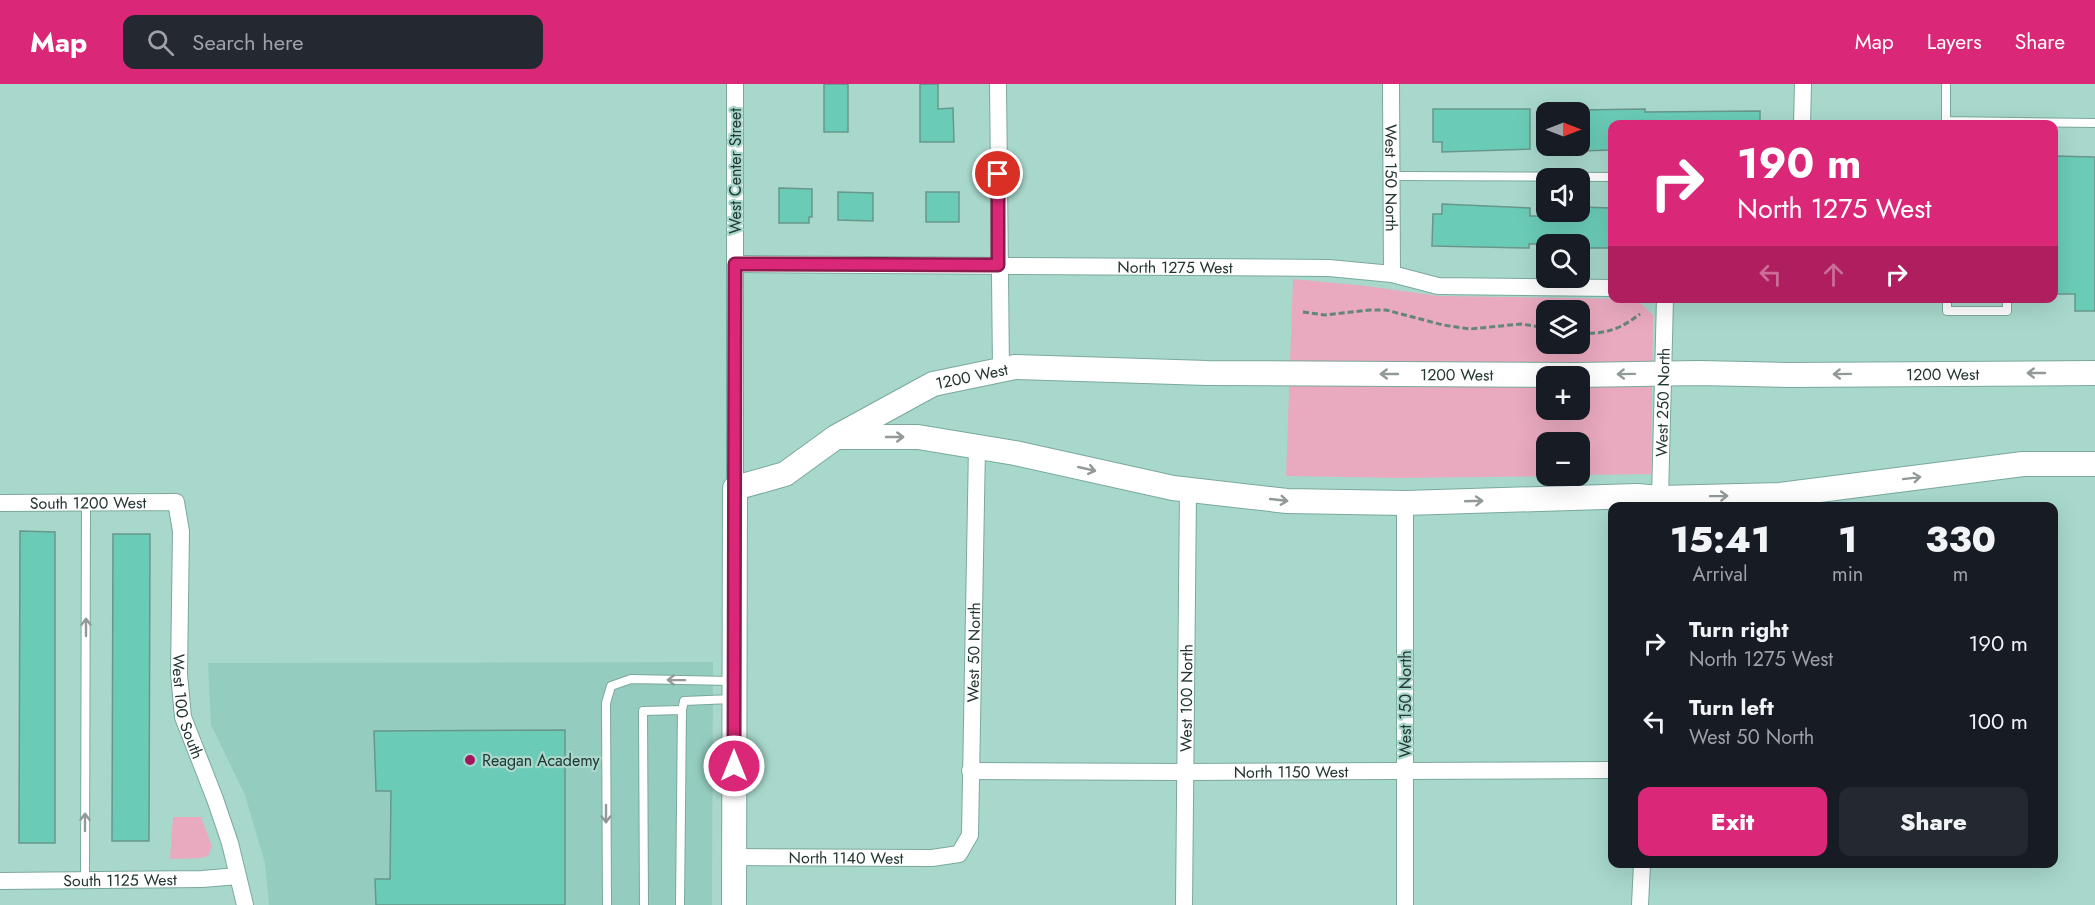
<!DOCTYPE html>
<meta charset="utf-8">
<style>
:root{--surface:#171b24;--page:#242831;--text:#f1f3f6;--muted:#9ea1a6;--accent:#db2777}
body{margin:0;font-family:Jost,sans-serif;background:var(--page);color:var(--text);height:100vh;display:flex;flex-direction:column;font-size:22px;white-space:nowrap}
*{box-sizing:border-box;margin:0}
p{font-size:20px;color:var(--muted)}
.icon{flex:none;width:33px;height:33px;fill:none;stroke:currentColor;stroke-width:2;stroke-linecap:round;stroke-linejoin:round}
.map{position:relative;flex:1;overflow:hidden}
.drawer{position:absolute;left:1608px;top:418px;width:450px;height:366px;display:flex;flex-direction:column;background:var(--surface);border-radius:12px;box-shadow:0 6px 24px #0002}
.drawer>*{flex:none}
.hud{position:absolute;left:1608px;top:36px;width:450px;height:183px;border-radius:12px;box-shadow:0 6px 24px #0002;background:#db2777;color:#fff;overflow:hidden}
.needle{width:39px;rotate:90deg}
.buttons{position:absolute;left:1536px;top:18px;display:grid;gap:12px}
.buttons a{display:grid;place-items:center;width:54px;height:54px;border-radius:12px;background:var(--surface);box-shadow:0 6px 24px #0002;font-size:30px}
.pin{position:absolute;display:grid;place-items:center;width:51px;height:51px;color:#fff;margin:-26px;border:3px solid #fff;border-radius:50%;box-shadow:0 2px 6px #0007}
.me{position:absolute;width:66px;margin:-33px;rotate:0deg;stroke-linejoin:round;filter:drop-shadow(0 0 4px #0008)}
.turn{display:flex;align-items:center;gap:21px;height:126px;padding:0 30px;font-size:27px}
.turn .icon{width:78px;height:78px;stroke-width:2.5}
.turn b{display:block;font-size:42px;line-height:51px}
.lanes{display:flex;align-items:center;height:57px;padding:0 30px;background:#0003;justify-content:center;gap:30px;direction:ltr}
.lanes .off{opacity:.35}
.eta{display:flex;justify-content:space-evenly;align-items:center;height:102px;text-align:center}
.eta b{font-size:36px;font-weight:800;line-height:42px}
.action{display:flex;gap:12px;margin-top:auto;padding:12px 30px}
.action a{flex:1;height:69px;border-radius:12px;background:var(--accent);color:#fff;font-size:24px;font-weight:800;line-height:69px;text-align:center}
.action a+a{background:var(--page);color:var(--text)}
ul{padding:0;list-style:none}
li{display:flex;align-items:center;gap:18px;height:78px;padding:0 30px}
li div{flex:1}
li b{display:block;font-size:22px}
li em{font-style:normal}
header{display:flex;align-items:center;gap:36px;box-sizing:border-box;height:84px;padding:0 30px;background:var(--accent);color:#fff}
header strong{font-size:28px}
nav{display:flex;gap:33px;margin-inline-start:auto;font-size:21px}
.search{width:420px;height:54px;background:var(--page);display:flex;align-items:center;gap:15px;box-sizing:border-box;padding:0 21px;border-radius:12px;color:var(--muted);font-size:22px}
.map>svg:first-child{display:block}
.built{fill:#94cdbf}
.green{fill:#e9a9be;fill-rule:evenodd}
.building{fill:#6accb7;stroke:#68978c;stroke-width:1.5}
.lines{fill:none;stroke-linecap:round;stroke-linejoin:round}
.lane-casing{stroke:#7aa89d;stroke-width:10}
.street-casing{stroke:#7aa89d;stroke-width:18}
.secondary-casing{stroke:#7aa89d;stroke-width:26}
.path{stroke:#64857d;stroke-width:3;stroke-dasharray:6 3;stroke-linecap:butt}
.lane{stroke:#fff;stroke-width:8}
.street{stroke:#fff;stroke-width:16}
.secondary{stroke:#fff;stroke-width:24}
.oneway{stroke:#919a98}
.route-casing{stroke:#8e194d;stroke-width:15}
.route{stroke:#db2777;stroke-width:10}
.poi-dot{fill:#a3165c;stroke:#a8d8cc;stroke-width:2}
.labels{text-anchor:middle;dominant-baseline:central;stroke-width:4.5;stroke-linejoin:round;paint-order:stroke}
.street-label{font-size:16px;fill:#233632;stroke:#a8d8cc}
.poi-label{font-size:16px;fill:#233632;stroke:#a8d8cc;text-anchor:start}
</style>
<header>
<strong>Map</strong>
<div class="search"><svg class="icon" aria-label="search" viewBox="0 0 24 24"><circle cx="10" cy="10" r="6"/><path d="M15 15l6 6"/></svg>Search here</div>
<nav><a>Map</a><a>Layers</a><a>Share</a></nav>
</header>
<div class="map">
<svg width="2095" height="821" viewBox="0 0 2095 821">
<rect width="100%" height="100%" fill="#a8d8cc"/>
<path class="built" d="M 713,578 L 712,821 L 269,821 L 265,779 L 245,711 L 211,641 L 208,579 Z"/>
<path class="green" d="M 1293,195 L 1366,202 L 1439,212 L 1631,215 L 1643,221 L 1653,231 L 1651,390 L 1580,391 L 1580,358 L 1546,358 L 1546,392 L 1571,392 L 1399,394 L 1286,392 ZM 1546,226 L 1580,226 L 1580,260 L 1546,260 ZM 1546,292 L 1580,292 L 1580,326 L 1546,326 Z
M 173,733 L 201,733 L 212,762 L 208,772 L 202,774 L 170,775 Z"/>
<path class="building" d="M 824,0 L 848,0 L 848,48 L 824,48 Z
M 920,0 L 938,0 L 938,25 L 953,24 L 954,58 L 920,58 Z
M 1433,25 L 1530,25 L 1530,65 L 1442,68 L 1442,58 L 1433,58 Z
M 1645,25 L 1645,28 L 1760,27 L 1760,40 L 1612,40 L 1612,66 L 1580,67 L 1580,26 Z
M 2054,72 L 2095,73 L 2095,227 L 2075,227 L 2075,210 L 2054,210 Z
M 779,104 L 812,105 L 812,133 L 809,133 L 809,139 L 779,139 Z
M 838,108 L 873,109 L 873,137 L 838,136 Z
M 926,108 L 959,108 L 959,138 L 926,138 Z
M 1442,120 L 1530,124 L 1530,132 L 1558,132 L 1558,128 L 1581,128 L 1581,123 L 1612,124 L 1612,164 L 1580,164 L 1580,160 L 1529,160 L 1529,164 L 1432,162 L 1433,130 L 1442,130 Z
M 20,447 L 55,448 L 55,759 L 19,759 Z
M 113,450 L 150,450 L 149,757 L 112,757 Z
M 565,646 L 565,821 L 376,821 L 375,795 L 390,795 L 391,707 L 376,707 L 374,647 Z"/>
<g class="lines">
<g class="lane-casing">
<path id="lane" d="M 1946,0 L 1946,40
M 1946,37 L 2095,39
M 1392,92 L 1612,93
M 1947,214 L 1947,227 L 2007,227 L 2007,214
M 85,796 L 86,419
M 607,821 L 606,619 L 611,602 L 631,595 L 731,597
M 644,821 L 643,627 L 682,626
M 680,821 L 682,626 L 684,617 L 732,615"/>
</g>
<g class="street-casing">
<g id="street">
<path d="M 998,0 L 1001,286"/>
<path id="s1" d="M 1391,0 L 1392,190"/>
<path d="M 1802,40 L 1803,0"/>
<path id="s2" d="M 735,180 L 1329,184 L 1392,190 L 1438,202 L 1612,204"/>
<path d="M 735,404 L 735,0"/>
<path id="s3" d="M 0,419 L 176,418 L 181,447 L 179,590 L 183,633 L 215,715 L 230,759 L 245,821"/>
<path id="s4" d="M 1658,422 L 1660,414 L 1665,214"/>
<path id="s5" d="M 970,687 L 1185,688 L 1612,686"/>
<path id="s6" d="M 734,773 L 932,774 L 959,770 L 970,751 L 977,362"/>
<path id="s7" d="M 0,797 L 202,795 L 238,792"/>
<path id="s8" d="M 1184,821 L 1188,406"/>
<path d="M 1405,821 L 1405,419"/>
<path d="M 1640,821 L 1642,780"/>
</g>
</g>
<g class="secondary-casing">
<g id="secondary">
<path d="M 839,353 L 918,353 L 1015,369 L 1173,404 L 1287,417 L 1405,419 L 1637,412 L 1660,414 L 1780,411 L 2023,380 L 2095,380"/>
<path id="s9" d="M 734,821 L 735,404 L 785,390 L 836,353 L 933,300 L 1015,283 L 1207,289 L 1576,291 L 1699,289 L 1787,291 L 2095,289"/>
</g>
</g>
<path class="path" d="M 1303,228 L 1325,231 L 1370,226 L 1386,226 L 1443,241 L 1470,245 L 1521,240 L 1546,244
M 1580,249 C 1606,250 1619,246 1640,230"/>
<use href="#lane" class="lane"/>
<use href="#street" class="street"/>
<use href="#secondary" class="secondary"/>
</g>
<defs><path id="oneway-shaft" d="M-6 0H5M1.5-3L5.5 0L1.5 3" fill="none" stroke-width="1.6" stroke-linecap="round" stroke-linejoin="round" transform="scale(1.5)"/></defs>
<g class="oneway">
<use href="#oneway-shaft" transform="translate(2036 289) rotate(180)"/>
<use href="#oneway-shaft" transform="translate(1389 290) rotate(-180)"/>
<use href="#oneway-shaft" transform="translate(1626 290) rotate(179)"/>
<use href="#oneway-shaft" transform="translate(1842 290) rotate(179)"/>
<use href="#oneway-shaft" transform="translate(895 353)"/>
<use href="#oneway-shaft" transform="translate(1087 385) rotate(13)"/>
<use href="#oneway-shaft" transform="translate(1912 394) rotate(-7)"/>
<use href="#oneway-shaft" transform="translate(1719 412) rotate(-1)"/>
<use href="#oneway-shaft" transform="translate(1279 416) rotate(6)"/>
<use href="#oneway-shaft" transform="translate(1474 417) rotate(-2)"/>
<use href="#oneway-shaft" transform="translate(86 543) rotate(-90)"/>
<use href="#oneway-shaft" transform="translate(676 596) rotate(-179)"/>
<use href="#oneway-shaft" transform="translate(606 730) rotate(90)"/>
<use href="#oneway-shaft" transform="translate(85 738) rotate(-90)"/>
</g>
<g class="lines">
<g class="route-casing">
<path id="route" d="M 734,682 L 735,180 L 998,181 L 998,90"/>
</g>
<use href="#route" class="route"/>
</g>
<circle class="poi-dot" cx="470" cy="676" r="6"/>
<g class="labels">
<g class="street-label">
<text transform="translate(735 87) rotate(-90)">West Center Street</text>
<text stroke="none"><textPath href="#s1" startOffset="94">West 150 North</textPath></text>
<text stroke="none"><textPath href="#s2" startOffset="440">North 1275 West</textPath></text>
<text stroke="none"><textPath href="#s9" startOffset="1654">1200 West</textPath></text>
<text stroke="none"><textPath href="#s9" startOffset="1168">1200 West</textPath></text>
<text stroke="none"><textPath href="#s9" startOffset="682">1200 West</textPath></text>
<text stroke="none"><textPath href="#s4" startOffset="104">West 250 North</textPath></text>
<text stroke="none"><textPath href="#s3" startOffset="88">South 1200 West</textPath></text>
<text stroke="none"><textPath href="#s6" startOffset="430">West 50 North</textPath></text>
<text stroke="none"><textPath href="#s8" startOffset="207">West 100 North</textPath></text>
<text transform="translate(1405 620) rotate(-90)">West 150 North</text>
<text stroke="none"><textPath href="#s3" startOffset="382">West 100 South</textPath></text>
<text stroke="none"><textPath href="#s5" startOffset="321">North 1150 West</textPath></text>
<text stroke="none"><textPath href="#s6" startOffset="112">North 1140 West</textPath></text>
<text stroke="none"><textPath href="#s7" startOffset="120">South 1125 West</textPath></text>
</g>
<g class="poi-label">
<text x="482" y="676">Reagan Academy</text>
</g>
</g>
</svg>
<div class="buttons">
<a><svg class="needle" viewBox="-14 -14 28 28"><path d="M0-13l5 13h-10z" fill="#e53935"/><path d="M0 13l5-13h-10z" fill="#9ea1a6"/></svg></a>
<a><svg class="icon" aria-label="sound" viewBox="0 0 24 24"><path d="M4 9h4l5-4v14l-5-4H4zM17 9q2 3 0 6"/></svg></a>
<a><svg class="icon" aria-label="search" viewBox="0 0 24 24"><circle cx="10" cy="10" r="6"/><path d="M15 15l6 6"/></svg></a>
<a><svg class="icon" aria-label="layers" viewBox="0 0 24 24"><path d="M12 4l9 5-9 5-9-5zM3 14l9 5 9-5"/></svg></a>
<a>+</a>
<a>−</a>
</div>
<div class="pin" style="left:998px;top:90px;background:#d93025"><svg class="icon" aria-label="arrive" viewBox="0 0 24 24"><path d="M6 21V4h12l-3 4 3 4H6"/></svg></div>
<svg class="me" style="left:734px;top:682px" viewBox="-20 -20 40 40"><circle r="17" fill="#db2777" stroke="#fff" stroke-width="3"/><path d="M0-11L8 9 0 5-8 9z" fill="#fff"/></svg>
<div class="hud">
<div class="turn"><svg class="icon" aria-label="right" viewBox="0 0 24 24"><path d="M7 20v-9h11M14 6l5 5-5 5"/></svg><div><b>190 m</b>North 1275 West</div></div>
<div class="lanes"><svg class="icon off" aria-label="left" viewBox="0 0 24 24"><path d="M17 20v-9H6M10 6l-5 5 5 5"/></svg><svg class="icon off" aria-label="ahead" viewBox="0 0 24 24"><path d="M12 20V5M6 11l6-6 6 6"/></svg><svg class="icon" aria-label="right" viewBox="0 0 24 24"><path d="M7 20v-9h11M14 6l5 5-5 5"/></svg></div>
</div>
<section class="drawer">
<div class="eta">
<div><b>15:41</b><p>Arrival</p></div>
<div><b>1</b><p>min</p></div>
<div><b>330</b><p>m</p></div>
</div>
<ul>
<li><svg class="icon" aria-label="right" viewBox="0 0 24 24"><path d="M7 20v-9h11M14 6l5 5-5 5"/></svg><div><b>Turn right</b><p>North 1275 West</p></div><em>190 m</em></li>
<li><svg class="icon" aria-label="left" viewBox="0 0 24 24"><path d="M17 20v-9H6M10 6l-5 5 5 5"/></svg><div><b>Turn left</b><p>West 50 North</p></div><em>100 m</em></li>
</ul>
<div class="action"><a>Exit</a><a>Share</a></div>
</section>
</div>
